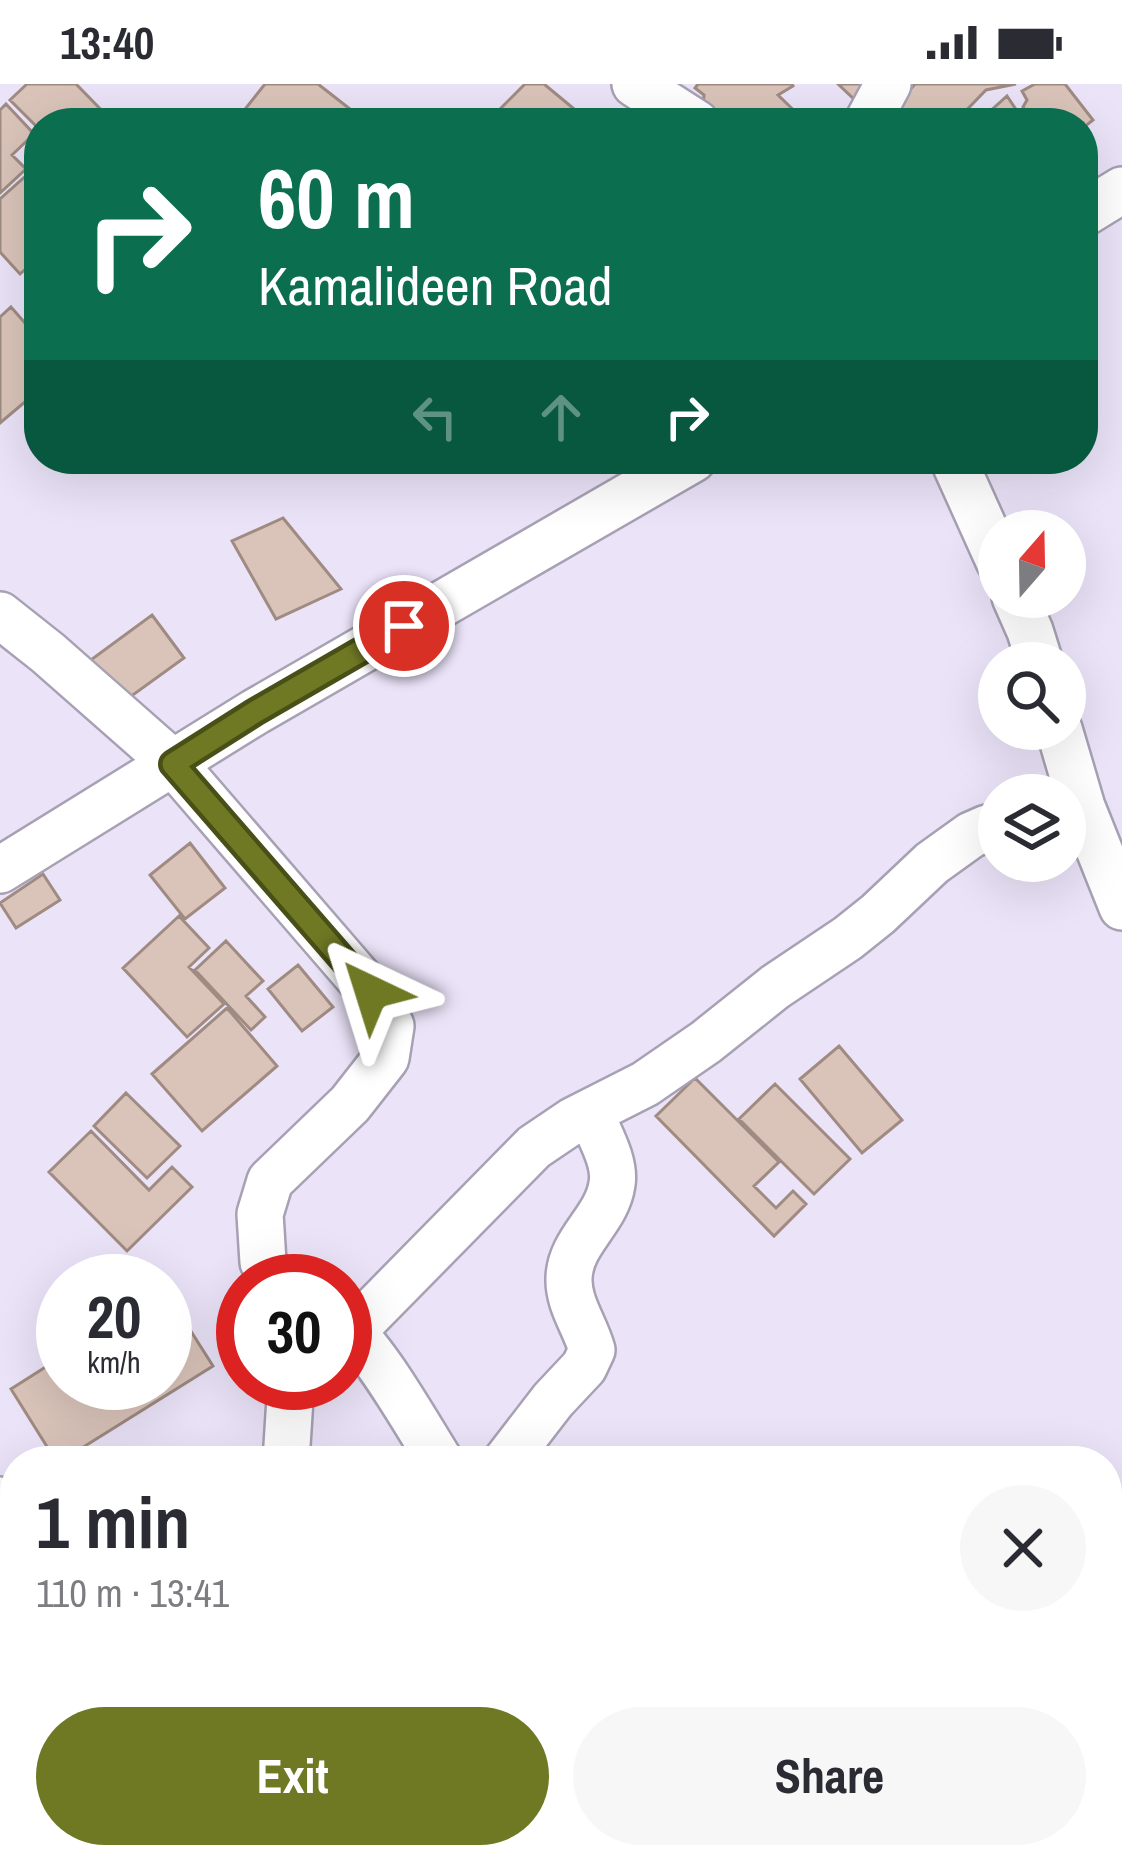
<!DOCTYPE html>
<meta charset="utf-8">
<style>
:root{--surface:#fff;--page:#f7f7f7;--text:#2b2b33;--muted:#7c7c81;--accent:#6f7924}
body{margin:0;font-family:"Archivo Narrow",sans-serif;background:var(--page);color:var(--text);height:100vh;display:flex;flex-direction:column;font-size:45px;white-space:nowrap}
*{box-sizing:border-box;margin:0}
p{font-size:39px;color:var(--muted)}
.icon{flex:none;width:66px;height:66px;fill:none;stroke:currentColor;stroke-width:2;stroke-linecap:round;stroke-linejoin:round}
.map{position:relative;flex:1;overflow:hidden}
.side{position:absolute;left:0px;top:1362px;width:1122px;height:423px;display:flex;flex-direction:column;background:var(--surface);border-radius:48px 48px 0 0;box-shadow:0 12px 48px #0002}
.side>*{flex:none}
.hud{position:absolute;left:24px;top:24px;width:1074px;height:366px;border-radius:48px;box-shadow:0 12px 48px #0002;background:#0b6e4f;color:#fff;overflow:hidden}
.needle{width:78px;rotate:20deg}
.buttons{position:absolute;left:978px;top:426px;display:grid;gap:24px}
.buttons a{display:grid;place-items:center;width:108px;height:108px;border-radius:50%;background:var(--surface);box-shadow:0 12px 48px #0002;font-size:60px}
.speed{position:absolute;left:36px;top:1170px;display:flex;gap:24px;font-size:60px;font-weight:700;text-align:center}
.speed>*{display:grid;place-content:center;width:156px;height:156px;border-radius:50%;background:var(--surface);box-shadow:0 12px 48px #0002;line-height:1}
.speed small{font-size:30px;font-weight:400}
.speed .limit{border:18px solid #d22;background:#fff;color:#111}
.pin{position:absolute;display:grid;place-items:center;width:102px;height:102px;color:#fff;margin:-51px;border:6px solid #fff;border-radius:50%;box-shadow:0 3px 12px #0007}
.me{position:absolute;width:132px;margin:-66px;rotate:319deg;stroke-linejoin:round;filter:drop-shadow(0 0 9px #0008)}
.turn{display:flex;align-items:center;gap:42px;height:252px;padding:0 36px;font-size:54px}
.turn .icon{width:156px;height:156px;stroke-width:2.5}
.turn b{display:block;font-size:84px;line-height:102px}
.lanes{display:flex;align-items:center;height:114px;padding:0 36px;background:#0003;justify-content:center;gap:60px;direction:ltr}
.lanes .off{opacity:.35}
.round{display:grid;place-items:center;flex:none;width:126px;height:126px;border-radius:63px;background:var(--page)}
.summary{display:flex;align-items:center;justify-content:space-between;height:204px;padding:0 36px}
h1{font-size:72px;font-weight:700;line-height:90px}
.button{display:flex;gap:24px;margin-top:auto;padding:24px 36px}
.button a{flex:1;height:138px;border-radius:72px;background:var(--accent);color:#fff;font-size:48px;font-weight:700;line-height:138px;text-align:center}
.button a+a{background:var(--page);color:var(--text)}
.status{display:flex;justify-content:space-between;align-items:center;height:84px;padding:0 60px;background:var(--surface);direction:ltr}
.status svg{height:33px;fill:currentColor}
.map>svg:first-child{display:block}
.building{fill:#dac4ba;stroke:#9f8b82;stroke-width:3}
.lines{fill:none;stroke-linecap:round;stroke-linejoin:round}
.minor-casing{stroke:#a8a1b4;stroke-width:50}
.minor{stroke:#fff;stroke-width:45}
.route-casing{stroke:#484f17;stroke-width:30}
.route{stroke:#6f7924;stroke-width:21}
</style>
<div class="status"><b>13:40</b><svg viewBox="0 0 49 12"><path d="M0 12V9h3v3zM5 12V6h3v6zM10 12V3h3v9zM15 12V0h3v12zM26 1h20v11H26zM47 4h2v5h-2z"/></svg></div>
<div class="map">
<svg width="1122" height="1784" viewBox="0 0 1122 1784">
<rect width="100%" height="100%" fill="#ebe3f8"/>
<path class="building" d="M 27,0 L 76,0 L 114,39 L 39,39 L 39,45 L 10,16 Z
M 265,0 L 318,0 L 350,25 L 339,39 L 234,39 Z
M 525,0 L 544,0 L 585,34 L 578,39 L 504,39 L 496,29 Z
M 698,0 L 792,0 L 793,2 L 778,11 L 807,39 L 715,39 L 703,22 L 704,11 L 695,4 Z
M 838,0 L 876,0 L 858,19 Z
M 915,0 L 1016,0 L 986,6 L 954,39 L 881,39 Z
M 1035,0 L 1065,0 L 1093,36 L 1083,44 L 1083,39 L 1034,39 L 1023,23 L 1027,16 L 1022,7 Z
M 1007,12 L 1025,39 L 977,39 Z
M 6,20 L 34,50 L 12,71 L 26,85 L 0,109 L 0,26 Z
M 29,89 L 39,99 L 39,173 L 20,190 L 0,168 L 0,115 Z
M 11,223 L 39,255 L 39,306 L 0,339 L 0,233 Z
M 283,434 L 341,505 L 276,535 L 232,457 Z
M 152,531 L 184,574 L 119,621 L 88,578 Z
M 190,759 L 225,804 L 185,835 L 150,791 Z
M 43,790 L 60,816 L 16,844 L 0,819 Z
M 179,832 L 209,864 L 189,883 L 224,920 L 187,953 L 123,884 Z
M 226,857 L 263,897 L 246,912 L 265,933 L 251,946 L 195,886 Z
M 298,881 L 333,923 L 302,947 L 268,905 Z
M 227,924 L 277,982 L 202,1047 L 152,990 Z
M 839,962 L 902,1036 L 862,1069 L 800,995 Z
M 695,994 L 779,1078 L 754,1102 L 776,1124 L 793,1107 L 806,1120 L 774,1152 L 656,1032 Z
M 775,1000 L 850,1075 L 814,1110 L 739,1035 Z
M 126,1009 L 180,1062 L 147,1094 L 94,1042 Z
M 91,1047 L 149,1106 L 172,1083 L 192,1103 L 127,1167 L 49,1088 Z
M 166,1208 L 213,1282 L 61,1377 L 56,1377 L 11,1305 L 63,1272 L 63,1299 L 165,1299 Z
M 398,1770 L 440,1770 L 421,1784 L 409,1784 Z
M 593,1770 L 667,1770 L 650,1784 L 578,1784 Z
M 678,1770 L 693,1784 L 663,1784 Z
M 878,1770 L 947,1770 L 958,1784 L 861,1784 Z"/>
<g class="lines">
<g class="minor-casing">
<path id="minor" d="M 635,0 L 696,39
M 867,39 L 888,0
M 1083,130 L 1122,106
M 953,375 L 999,477
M 1015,513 L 1030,547 L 1040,579
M 0,531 L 48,569 L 174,680 L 371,908 L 391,942 L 386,974 L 350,1020 L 270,1097 L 260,1130 L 263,1178 L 276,1197
M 1059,645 L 1082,723 L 1122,823
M 0,786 L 255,628 L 693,375
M 345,1243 C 372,1260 420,1346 440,1377
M 353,1247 L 534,1063 L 574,1036 L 645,1000 L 706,958 L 775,903 L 848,854 L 878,830 L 932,779 L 971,751 L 987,744 L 999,746
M 286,1377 L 291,1299
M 506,1377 L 553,1316 L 584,1283 L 592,1266 C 585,1241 568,1220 569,1194 C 570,1157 607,1136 612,1100 C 616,1077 598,1049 590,1028
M 0,1416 L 15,1422
M 0,1734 L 15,1750
M 35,1770 L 56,1784
M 746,1770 L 756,1784"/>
</g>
<use href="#minor" class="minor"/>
</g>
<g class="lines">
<g class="route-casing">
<path id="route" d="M 371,908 L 173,680 L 255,628 L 404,542"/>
</g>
<use href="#route" class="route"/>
</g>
</svg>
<div class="buttons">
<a><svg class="needle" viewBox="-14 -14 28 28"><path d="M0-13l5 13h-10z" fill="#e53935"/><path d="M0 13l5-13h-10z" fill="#7c7c81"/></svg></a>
<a><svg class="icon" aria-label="search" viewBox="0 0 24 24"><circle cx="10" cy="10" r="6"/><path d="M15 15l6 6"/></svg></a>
<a><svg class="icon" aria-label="layers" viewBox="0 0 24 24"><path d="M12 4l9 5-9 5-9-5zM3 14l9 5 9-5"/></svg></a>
</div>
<div class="speed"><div>20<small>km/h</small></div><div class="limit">30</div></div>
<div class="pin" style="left:404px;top:542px;background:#d93025"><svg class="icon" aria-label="arrive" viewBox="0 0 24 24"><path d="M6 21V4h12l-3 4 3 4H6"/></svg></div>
<svg class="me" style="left:371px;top:908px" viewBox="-20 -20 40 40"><path d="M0-17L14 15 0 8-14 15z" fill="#6f7924" stroke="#fff" stroke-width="4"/></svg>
<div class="hud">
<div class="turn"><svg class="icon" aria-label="right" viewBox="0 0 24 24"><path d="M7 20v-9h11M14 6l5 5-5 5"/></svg><div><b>60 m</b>Kamalideen Road</div></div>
<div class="lanes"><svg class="icon off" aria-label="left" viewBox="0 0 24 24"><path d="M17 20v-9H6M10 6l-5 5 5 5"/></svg><svg class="icon off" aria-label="ahead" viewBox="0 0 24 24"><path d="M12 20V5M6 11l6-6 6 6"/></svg><svg class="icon" aria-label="right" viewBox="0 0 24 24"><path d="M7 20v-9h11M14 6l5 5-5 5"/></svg></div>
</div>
<section class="side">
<div class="summary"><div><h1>1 min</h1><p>110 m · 13:41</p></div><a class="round"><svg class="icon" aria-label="close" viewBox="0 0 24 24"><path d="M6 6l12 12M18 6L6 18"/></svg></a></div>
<div class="button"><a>Exit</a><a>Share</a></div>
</section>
</div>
